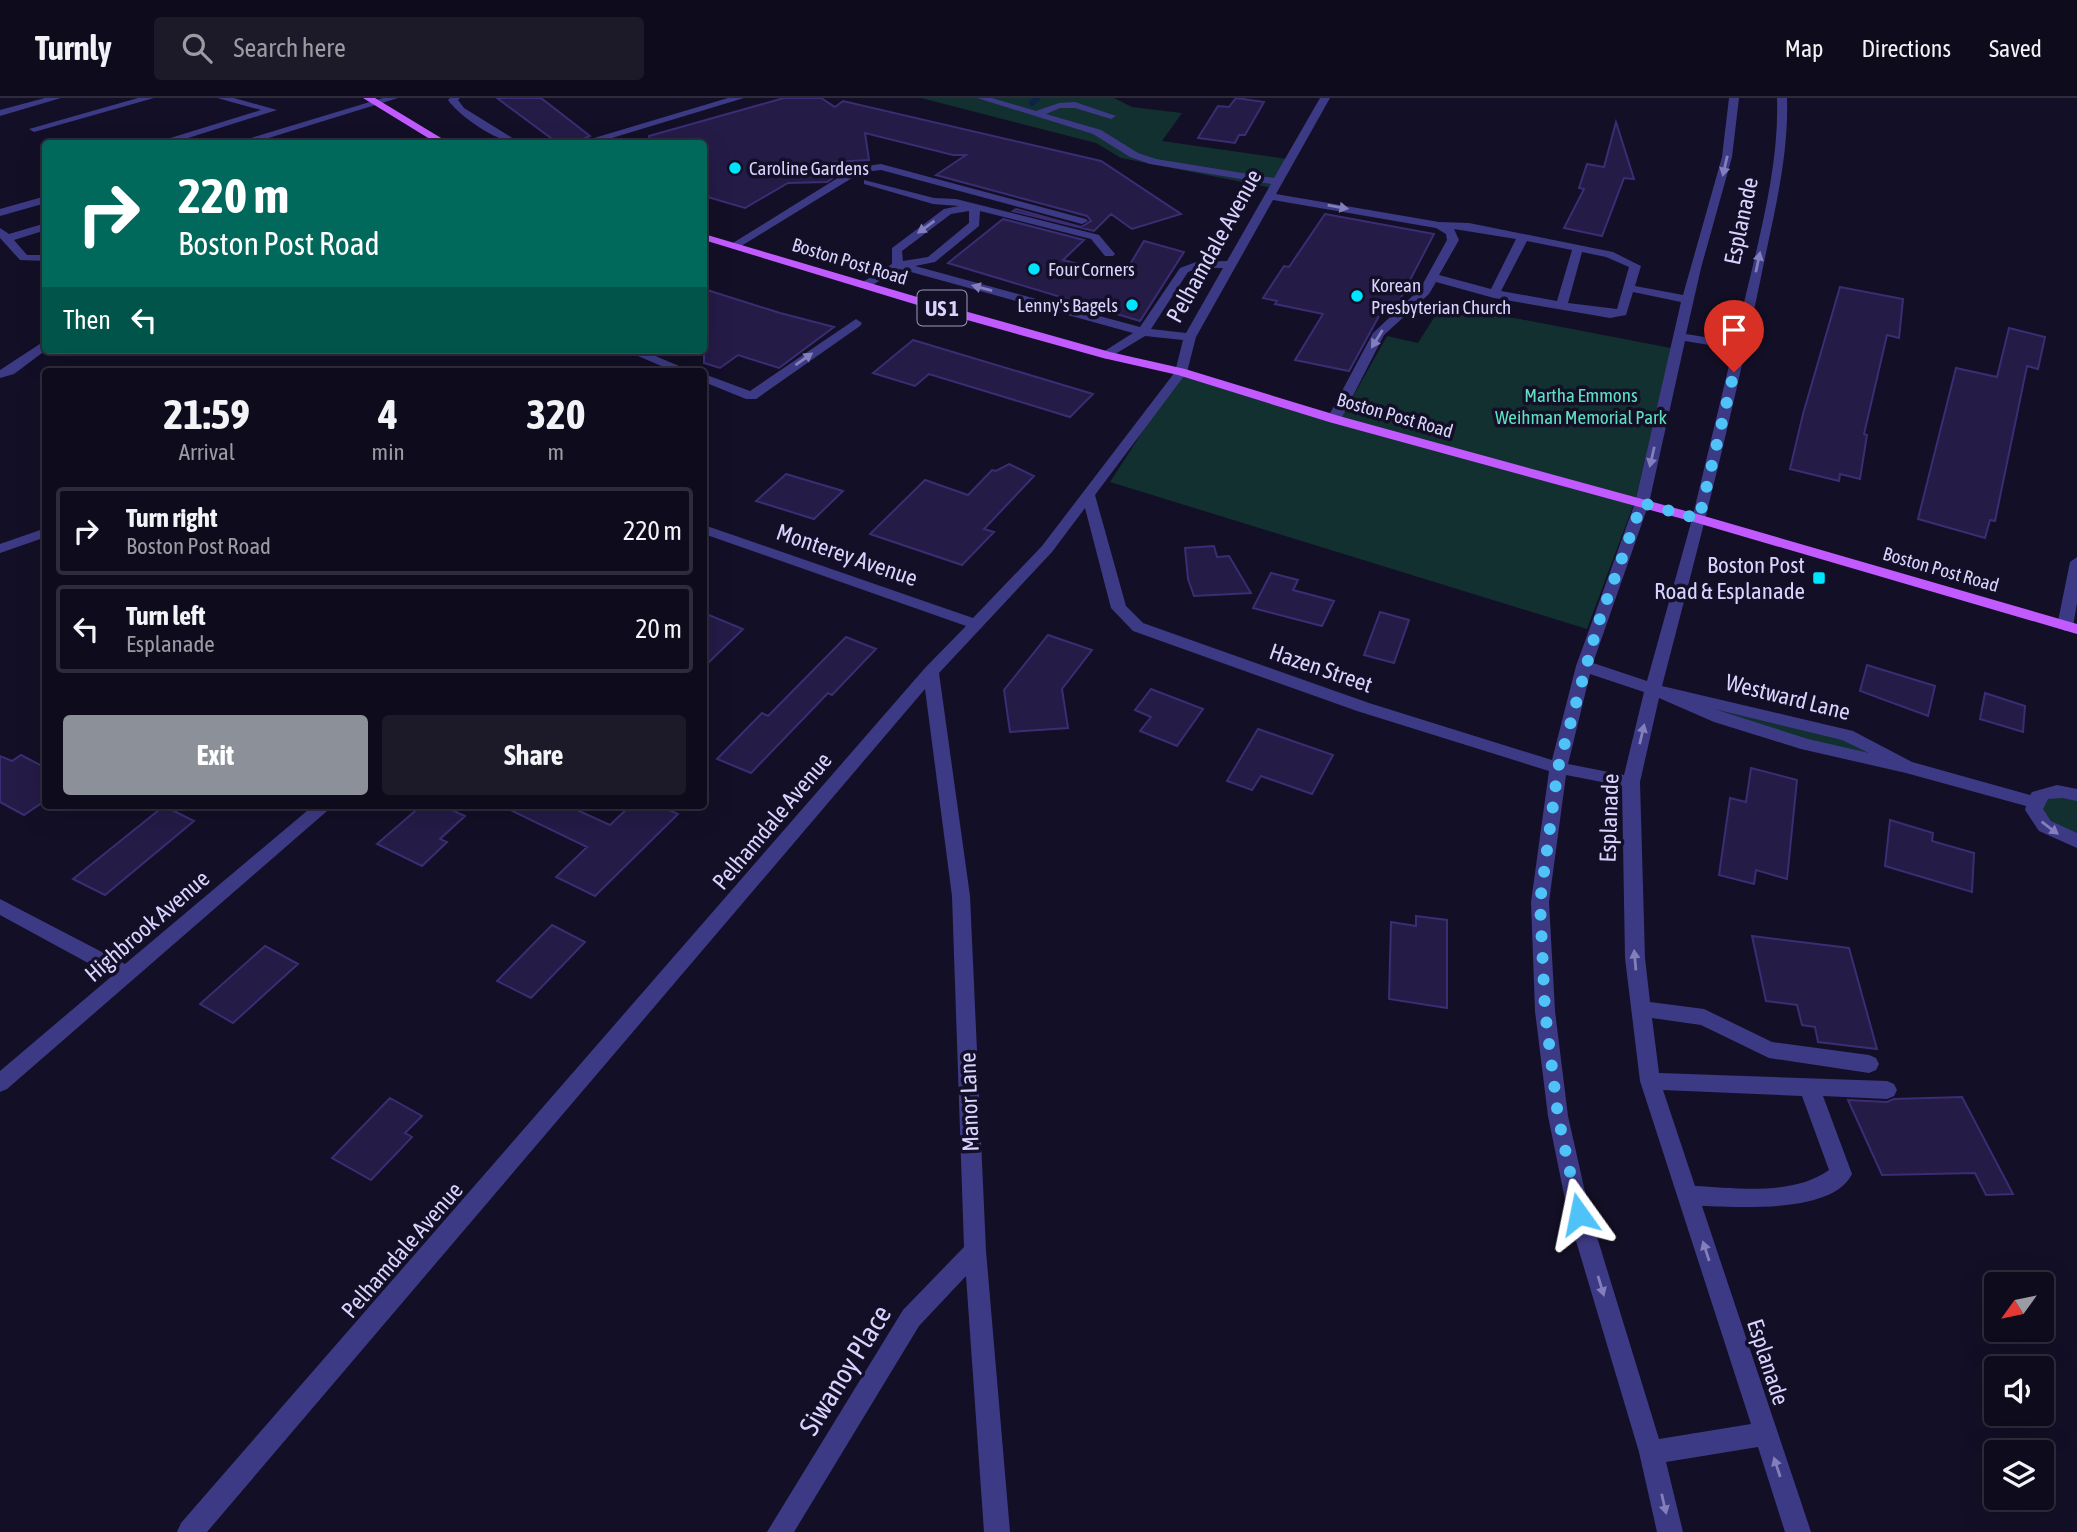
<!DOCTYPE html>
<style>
:root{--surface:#0e0b1c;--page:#1c1929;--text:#f1f3f6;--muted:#9b9ba3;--line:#2e2b3b;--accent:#8c9099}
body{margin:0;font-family:"Asap Condensed",sans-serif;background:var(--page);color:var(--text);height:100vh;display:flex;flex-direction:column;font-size:26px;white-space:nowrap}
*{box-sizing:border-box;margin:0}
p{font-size:23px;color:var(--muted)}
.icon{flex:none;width:38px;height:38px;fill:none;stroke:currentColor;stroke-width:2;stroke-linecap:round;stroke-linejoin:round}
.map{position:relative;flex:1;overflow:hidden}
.drawer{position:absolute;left:42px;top:270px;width:665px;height:441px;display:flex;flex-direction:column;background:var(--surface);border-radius:7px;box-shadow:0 7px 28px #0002,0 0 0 2px var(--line)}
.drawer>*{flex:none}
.hud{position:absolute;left:42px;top:42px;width:665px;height:214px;border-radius:7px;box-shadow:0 7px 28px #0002,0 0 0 2px var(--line);background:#00695c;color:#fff;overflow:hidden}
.needle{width:46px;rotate:237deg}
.buttons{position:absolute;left:1984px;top:1174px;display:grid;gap:14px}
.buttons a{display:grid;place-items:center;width:70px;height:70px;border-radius:7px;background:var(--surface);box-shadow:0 7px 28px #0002,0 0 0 2px var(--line);font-size:35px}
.pin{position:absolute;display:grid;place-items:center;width:60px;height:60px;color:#fff;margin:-72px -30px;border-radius:50% 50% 50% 0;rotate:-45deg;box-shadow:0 0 7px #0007}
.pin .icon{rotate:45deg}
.me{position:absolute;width:77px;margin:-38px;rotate:348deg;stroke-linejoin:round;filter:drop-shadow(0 0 5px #0008)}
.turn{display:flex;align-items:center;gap:24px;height:147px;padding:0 21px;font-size:32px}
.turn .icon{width:91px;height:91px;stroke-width:2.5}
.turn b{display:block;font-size:49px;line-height:60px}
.then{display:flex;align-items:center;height:66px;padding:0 21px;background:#0003;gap:14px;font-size:26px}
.eta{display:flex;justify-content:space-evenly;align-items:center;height:119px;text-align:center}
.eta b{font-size:42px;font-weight:700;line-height:49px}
.primary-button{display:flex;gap:14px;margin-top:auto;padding:14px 21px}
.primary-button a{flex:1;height:80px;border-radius:7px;background:var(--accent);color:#fff;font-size:28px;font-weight:700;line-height:80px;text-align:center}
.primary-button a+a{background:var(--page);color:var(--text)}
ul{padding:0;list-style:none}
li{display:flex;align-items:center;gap:21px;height:88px;margin:0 14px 10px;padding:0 7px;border:4px solid var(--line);border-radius:7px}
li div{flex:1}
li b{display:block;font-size:26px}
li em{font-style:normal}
header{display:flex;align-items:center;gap:42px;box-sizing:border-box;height:98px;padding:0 35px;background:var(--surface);border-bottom:2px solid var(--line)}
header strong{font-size:33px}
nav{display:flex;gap:38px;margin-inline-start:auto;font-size:24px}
.search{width:490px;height:63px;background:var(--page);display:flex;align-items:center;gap:18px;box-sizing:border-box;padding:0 24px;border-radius:7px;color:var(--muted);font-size:26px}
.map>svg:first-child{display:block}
.green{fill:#12302f}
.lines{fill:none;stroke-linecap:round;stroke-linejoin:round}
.stream{stroke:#0c2248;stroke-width:6}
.building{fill:#241b47;stroke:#3b2d73;stroke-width:2}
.minor{fill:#3d3a85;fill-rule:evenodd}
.major{fill:#c25bff;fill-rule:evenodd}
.oneway{fill:#837fbc}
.route{stroke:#4fc3f7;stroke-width:12;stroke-dasharray:0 21.6}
.poi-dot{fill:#00e5ff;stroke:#130f26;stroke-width:2.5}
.labels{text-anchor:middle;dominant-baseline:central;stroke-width:7;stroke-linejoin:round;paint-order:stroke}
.far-poi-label{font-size:19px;fill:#d9d4ff;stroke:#130f26;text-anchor:start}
.far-street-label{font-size:19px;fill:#d9d4ff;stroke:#130f26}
.far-park-label{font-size:19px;fill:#5fe0c0;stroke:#130f26}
.shield{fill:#130f26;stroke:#9e99be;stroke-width:2}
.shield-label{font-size:21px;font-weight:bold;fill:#d9d4ff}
.street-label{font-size:23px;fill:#d9d4ff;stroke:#130f26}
.poi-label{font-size:23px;fill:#d9d4ff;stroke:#130f26;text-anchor:end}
.near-street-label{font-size:28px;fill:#d9d4ff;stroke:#130f26}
</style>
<header>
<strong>Turnly</strong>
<div class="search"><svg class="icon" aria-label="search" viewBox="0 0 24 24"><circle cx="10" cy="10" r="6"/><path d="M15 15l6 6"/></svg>Search here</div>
<nav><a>Map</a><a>Directions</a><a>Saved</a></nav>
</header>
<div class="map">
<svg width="2077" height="1434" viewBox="0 0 2077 1434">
<rect width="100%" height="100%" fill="#130f26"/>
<path class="green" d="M 921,0 L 1114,0 L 1132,9 L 1182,15 L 1162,43 L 1294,62 L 1277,91 L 1121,60 L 1096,45 Z
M 1440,210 L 1520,221 L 1671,250 L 1636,400 L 1587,531 L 1110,384 L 1181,274 L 1342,318 L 1387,238 L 1418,245 Z
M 1702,608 L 1853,644 L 1888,662 L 1812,645 Z
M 2053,699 L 2077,702 L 2077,739 L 2058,731 L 2042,712 L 2046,702 Z"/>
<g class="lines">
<path class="stream" d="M 1032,5 L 1037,0"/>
</g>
<path class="building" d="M 497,0 L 541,0 L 590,38 L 572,46 L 559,46 Z
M 784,0 L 821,0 L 835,9 L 843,3 L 1101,63 L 1181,116 L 1132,131 L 1111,116 L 1094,133 L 1013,113 L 1016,111 L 1081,129 L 1091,123 L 1087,118 L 936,77 L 966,57 L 953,57 L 865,35 L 869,62 L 833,64 L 833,80 L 827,84 L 788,85 L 745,110 L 704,98 L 704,46 L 650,46 L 649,38 Z
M 1236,0 L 1264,4 L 1245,37 L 1239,37 L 1235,45 L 1198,40 L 1218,8 L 1229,9 Z
M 1616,24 L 1634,81 L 1624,80 L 1602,138 L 1564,130 L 1584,91 L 1579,90 L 1587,66 L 1604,69 Z
M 1325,116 L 1434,136 L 1396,209 L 1385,207 L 1349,273 L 1295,262 L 1323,216 L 1275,206 L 1277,203 L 1263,200 L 1284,168 L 1289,169 Z
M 1003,121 L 1084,142 L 1063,162 L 1123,178 L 1144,143 L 1184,154 L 1140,223 L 948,165 Z
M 1840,189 L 1903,201 L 1899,240 L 1887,237 L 1864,336 L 1867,337 L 1860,381 L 1840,376 L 1839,383 L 1790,371 L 1803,316 Z
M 704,191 L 780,215 L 834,229 L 779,270 L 738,257 L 720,270 L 704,265 Z
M 2009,230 L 2045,239 L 2038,271 L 2027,268 L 1995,423 L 1990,422 L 1985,440 L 1918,421 L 1956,270 L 1997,279 Z
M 913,242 L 1093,296 L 1070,319 L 929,276 L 915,288 L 873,275 Z
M 1009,366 L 1034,378 L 984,431 L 994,434 L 962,467 L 870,436 L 925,382 L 968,397 L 992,372 L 996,373 Z
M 786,376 L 843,393 L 814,421 L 756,403 Z
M 1214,448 L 1217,459 L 1229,458 L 1251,495 L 1194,498 L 1188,481 L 1185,450 Z
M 1271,475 L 1298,482 L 1293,492 L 1334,503 L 1322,528 L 1253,510 Z
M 1380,514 L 1409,522 L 1394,565 L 1364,557 Z
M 704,515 L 743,531 L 704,569 Z
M 1048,537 L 1092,552 L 1062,591 L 1068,630 L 1010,634 L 1004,592 Z
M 846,539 L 876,551 L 832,597 L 828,595 L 751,675 L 717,661 L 762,615 L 768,618 Z
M 1867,567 L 1935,588 L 1928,618 L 1860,593 Z
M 1151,591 L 1203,611 L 1177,648 L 1140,633 L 1151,619 L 1135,612 Z
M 1985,595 L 2025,608 L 2023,634 L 1980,621 Z
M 1258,631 L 1333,657 L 1312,696 L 1261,678 L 1252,692 L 1227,683 Z
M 21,657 L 46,670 L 46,702 L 24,717 L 0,704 L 0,658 L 12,663 Z
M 1751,670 L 1797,682 L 1787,781 L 1756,772 L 1754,786 L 1719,777 L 1730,700 L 1746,704 Z
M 422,707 L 441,707 L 465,718 L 440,741 L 447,744 L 422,768 L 377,746 Z
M 500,707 L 566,707 L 610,727 L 631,707 L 658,707 L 678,716 L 595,798 L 556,779 L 587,749 Z
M 164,708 L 194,723 L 105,797 L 73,781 Z
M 1890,722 L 1933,735 L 1932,743 L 1974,755 L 1972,794 L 1885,768 Z
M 1416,818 L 1447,822 L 1447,910 L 1389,901 L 1391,824 L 1416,828 Z
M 552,827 L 585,844 L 531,900 L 497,883 Z
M 1752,838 L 1849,850 L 1877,951 L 1818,944 L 1815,929 L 1802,927 L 1797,907 L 1766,903 Z
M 265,848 L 298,866 L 233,925 L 200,906 Z
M 1962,999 L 2013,1096 L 1986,1097 L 1975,1075 L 1882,1077 L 1848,1002 L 1887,1004 L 1894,1001 Z
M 390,1000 L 422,1018 L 405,1035 L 412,1039 L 371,1082 L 332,1060 Z"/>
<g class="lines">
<path class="minor" d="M 45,0 L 61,0 L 0,18 L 0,12 Z
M 138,0 L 154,0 L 34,34 L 29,31 Z
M 217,0 L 234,0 L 277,12 L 169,46 L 151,46 L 261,12 Z
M 383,0 L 398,0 L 249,46 L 231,46 Z
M 450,0 L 460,0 L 458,2 L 464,10 L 522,46 C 500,46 461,20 448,2 Z
M 728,0 L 744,0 L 592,46 L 574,46 Z
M 977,0 L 992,0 L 1036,13 L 1059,5 L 1075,4 L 1116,18 L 1111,21 L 1075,10 L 1060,10 L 1046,16 L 1101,32 L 1138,55 L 1156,61 L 1274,80 L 1320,0 L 1330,0 L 1276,96 L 1439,124 L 1469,125 L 1613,154 L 1641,168 L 1635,188 L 1683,197 L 1722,59 L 1729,0 L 1739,0 L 1732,59 L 1701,170 L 1686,236 L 1735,244 C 1751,168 1780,78 1777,0 L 1787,0 C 1789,62 1772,123 1760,184 C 1732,320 1697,454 1662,588 L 1853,633 L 1912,664 L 2030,697 L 2032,694 L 2057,687 L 2077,691 L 2077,703 L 2062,700 L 2048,701 L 2043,711 L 2051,723 L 2077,735 L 2077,750 L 2039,733 L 2025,712 L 2026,708 L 1906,675 L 1801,651 L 1714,624 L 1659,600 L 1640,684 L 1645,860 L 1650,904 L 1704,911 L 1772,944 L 1869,957 L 1876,960 L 1879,966 L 1876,972 L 1869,975 L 1769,960 L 1701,927 L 1652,920 L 1659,975 L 1887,983 L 1894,986 L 1897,992 L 1894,998 L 1887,1001 L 1823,998 L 1852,1076 C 1833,1116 1738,1109 1702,1108 L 1811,1434 L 1785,1434 L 1758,1349 L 1666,1364 L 1683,1434 L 1657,1434 L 1639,1354 L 1568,1116 L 1548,1018 L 1535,913 L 1531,804 L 1549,673 L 1357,613 L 1133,533 L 1111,510 L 1085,410 L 1052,454 L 939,575 L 970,798 L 986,1153 L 1010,1434 L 984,1434 L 966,1178 L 919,1228 L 794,1434 L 767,1434 L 903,1212 L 964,1149 L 952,798 L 925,591 L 207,1434 L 177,1434 L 181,1425 L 925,570 L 966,528 L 704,436 L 704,427 L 973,520 L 1042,448 L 1175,274 L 1183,242 L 1145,238 L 1107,261 L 1103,260 L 1103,254 L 1133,235 L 900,171 L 869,189 L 861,189 L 861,185 L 892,166 L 892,150 L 944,111 L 959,108 L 933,106 L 864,86 L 864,82 L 934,100 L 956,101 L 1099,137 L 1115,156 L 1113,158 L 1105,158 L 1091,141 L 980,113 L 979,128 L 935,164 L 915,168 L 1140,229 L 1180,170 L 1196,164 L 1227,163 L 1271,86 L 1150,66 L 1130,59 L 1093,36 ZM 1273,102 L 1436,130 L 1446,136 L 1447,142 L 1420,191 L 1373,235 L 1327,321 L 1329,324 L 1334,325 L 1341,321 L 1384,237 L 1429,196 L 1436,184 L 1494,200 L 1610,220 L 1626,217 L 1633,194 L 1681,204 L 1635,405 L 1576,568 L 1552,662 L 1369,605 L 1143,525 L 1126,508 L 1095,397 L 1187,274 L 1196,239 ZM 969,113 L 969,125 L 928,159 L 903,163 L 902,153 L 951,116 ZM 1454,131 L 1516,141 L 1491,191 L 1439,177 L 1459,142 ZM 1527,143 L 1572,152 L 1557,203 L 1501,193 ZM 1582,154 L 1606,159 L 1629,169 L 1617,211 L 1568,205 ZM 1198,170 L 1223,170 L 1186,235 L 1151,231 L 1188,174 ZM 1685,243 L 1733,251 L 1692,421 L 1647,583 L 1593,565 L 1649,405 ZM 1590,576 L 1644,594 L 1624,677 L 1568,666 ZM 1714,611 L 1842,642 L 1869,655 L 1808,641 ZM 1566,677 L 1622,688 L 1625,860 L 1640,983 L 1751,1326 L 1659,1341 L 1590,1116 L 1568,1018 L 1555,913 L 1549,804 ZM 1663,992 L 1802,998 L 1829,1072 C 1793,1098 1737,1090 1695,1088 Z
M 881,66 L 1086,121 L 1088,123 L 1082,126 L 881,72 L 864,74 L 852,80 L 738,150 L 728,148 L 844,76 L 858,69 Z
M 46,98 L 46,105 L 0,118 L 0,111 Z
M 46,125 L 46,132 L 14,142 L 27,157 L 46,157 L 46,163 L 20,162 L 0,140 L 0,130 L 9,136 Z
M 856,221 L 862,225 L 860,228 L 756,301 L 746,301 L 704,284 L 704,276 L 750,293 Z
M 46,242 L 46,252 L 14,276 L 0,280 L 0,272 Z
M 624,252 L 641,252 L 691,273 L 673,273 Z
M 46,430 L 46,439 L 0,455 L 0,446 Z
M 2077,459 L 2077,505 L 2073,528 L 2065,533 L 2057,528 L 2070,464 Z
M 314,707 L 334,707 L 7,991 L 0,994 L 0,973 L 112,878 L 0,817 L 0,801 L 125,866 Z"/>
<path class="major" d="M 363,0 L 375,0 L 451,46 L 438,46 Z
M 704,136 L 968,214 L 1110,254 L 1185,271 L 1339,318 L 1704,418 L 2077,526 L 2077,536 L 1694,424 L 1329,324 L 1178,277 L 1103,260 L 960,220 L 704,142 Z"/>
</g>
<defs><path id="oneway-solid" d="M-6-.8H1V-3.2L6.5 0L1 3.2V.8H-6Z" transform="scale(1.75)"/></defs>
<g class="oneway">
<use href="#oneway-solid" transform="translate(1725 68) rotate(103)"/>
<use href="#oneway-solid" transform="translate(1338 109) rotate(10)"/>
<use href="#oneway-solid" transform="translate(926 129) rotate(144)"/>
<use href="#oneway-solid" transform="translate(1758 164) rotate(-78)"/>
<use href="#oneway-solid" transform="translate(982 190) rotate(-165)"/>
<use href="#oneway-solid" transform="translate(1377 241) rotate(122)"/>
<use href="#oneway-solid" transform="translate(804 261) rotate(-35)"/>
<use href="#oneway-solid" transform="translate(1652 359) rotate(103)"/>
<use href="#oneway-solid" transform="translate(1642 636) rotate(-77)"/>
<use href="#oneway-solid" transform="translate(2050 730) rotate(37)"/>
<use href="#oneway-solid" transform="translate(1635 862) rotate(-95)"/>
<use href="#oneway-solid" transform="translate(1706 1153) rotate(-108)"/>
<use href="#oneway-solid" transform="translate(1601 1188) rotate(73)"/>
<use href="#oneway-solid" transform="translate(1777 1369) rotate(-108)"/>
<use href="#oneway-solid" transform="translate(1664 1406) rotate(77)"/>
</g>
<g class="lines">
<path class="route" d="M 1579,1116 L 1558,1018 L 1545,913 L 1540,804 L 1558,670 L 1598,526 L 1642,405 L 1699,421 L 1734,274"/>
</g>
<g class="poi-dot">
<circle cx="735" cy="70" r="7"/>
<circle cx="1034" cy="171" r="7"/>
<circle cx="1357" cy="198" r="7"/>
<circle cx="1132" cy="207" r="7"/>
<rect x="1812" y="473" width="14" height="14" rx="3.5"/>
</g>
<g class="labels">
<g class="far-poi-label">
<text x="749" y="70">Caroline Gardens</text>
<text x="1048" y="171">Four Corners</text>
<text x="1371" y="187">Korean<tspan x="1371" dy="22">Presbyterian Church</tspan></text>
<text x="1118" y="207" text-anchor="end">Lenny's Bagels</text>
</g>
<g class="far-street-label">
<text transform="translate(850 163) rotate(17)">Boston Post Road</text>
<text transform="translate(1395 317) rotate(16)">Boston Post Road</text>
<text transform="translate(1941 471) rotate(16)">Boston Post Road</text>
</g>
<g class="far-park-label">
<text x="1581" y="297">Martha Emmons<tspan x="1581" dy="22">Weihman Memorial Park</tspan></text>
</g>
<rect class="shield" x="917.5" y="192.5" width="49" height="35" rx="5"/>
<g class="shield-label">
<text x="942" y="210">US 1</text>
</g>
<g class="street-label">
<text transform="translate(1741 123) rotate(-78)">Esplanade</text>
<text transform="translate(1214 148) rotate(-61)">Pelhamdale Avenue</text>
<text transform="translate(847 457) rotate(19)">Monterey Avenue</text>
<text transform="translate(1321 570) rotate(19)">Hazen Street</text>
<text transform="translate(1788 599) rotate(14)">Westward Lane</text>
<text transform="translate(1609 720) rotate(-88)">Esplanade</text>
<text transform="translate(772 723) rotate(-50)">Pelhamdale Avenue</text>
<text transform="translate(147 828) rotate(-41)">Highbrook Avenue</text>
<text transform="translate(969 1004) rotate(-92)">Manor Lane</text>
<text transform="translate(402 1152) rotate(-49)">Pelhamdale Avenue</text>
<text transform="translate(1768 1264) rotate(72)">Esplanade</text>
</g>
<g class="poi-label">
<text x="1805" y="467">Boston Post<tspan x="1805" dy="26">Road &amp; Esplanade</tspan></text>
</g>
<g class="near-street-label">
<text transform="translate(845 1272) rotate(-58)">Siwanoy Place</text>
</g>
</g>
</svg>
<div class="buttons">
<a><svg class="needle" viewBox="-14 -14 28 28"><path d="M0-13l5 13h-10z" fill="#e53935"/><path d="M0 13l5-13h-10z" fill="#9b9ba3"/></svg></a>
<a><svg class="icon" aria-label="sound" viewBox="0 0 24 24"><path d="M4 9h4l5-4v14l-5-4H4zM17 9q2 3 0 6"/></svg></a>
<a><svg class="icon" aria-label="layers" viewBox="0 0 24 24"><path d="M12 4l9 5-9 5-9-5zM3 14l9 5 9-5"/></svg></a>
</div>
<div class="pin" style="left:1734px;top:274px;background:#d93025"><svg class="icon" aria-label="arrive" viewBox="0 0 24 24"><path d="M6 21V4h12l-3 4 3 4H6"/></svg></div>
<svg class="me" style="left:1579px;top:1116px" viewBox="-20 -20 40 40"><path d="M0-17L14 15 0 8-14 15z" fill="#4fc3f7" stroke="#fff" stroke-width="4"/></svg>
<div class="hud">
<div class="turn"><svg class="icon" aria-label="right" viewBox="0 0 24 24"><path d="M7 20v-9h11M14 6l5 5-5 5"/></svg><div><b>220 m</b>Boston Post Road</div></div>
<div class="then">Then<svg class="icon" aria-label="left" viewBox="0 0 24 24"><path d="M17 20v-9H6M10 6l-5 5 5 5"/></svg></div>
</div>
<section class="drawer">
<div class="eta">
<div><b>21:59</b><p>Arrival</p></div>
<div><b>4</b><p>min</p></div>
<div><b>320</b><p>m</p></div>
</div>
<ul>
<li><svg class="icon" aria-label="right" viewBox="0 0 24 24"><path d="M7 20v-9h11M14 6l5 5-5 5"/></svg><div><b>Turn right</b><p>Boston Post Road</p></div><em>220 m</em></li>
<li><svg class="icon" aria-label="left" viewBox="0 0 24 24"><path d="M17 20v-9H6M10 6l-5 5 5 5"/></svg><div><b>Turn left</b><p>Esplanade</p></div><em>20 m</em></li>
</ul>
<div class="primary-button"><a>Exit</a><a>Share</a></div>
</section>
</div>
